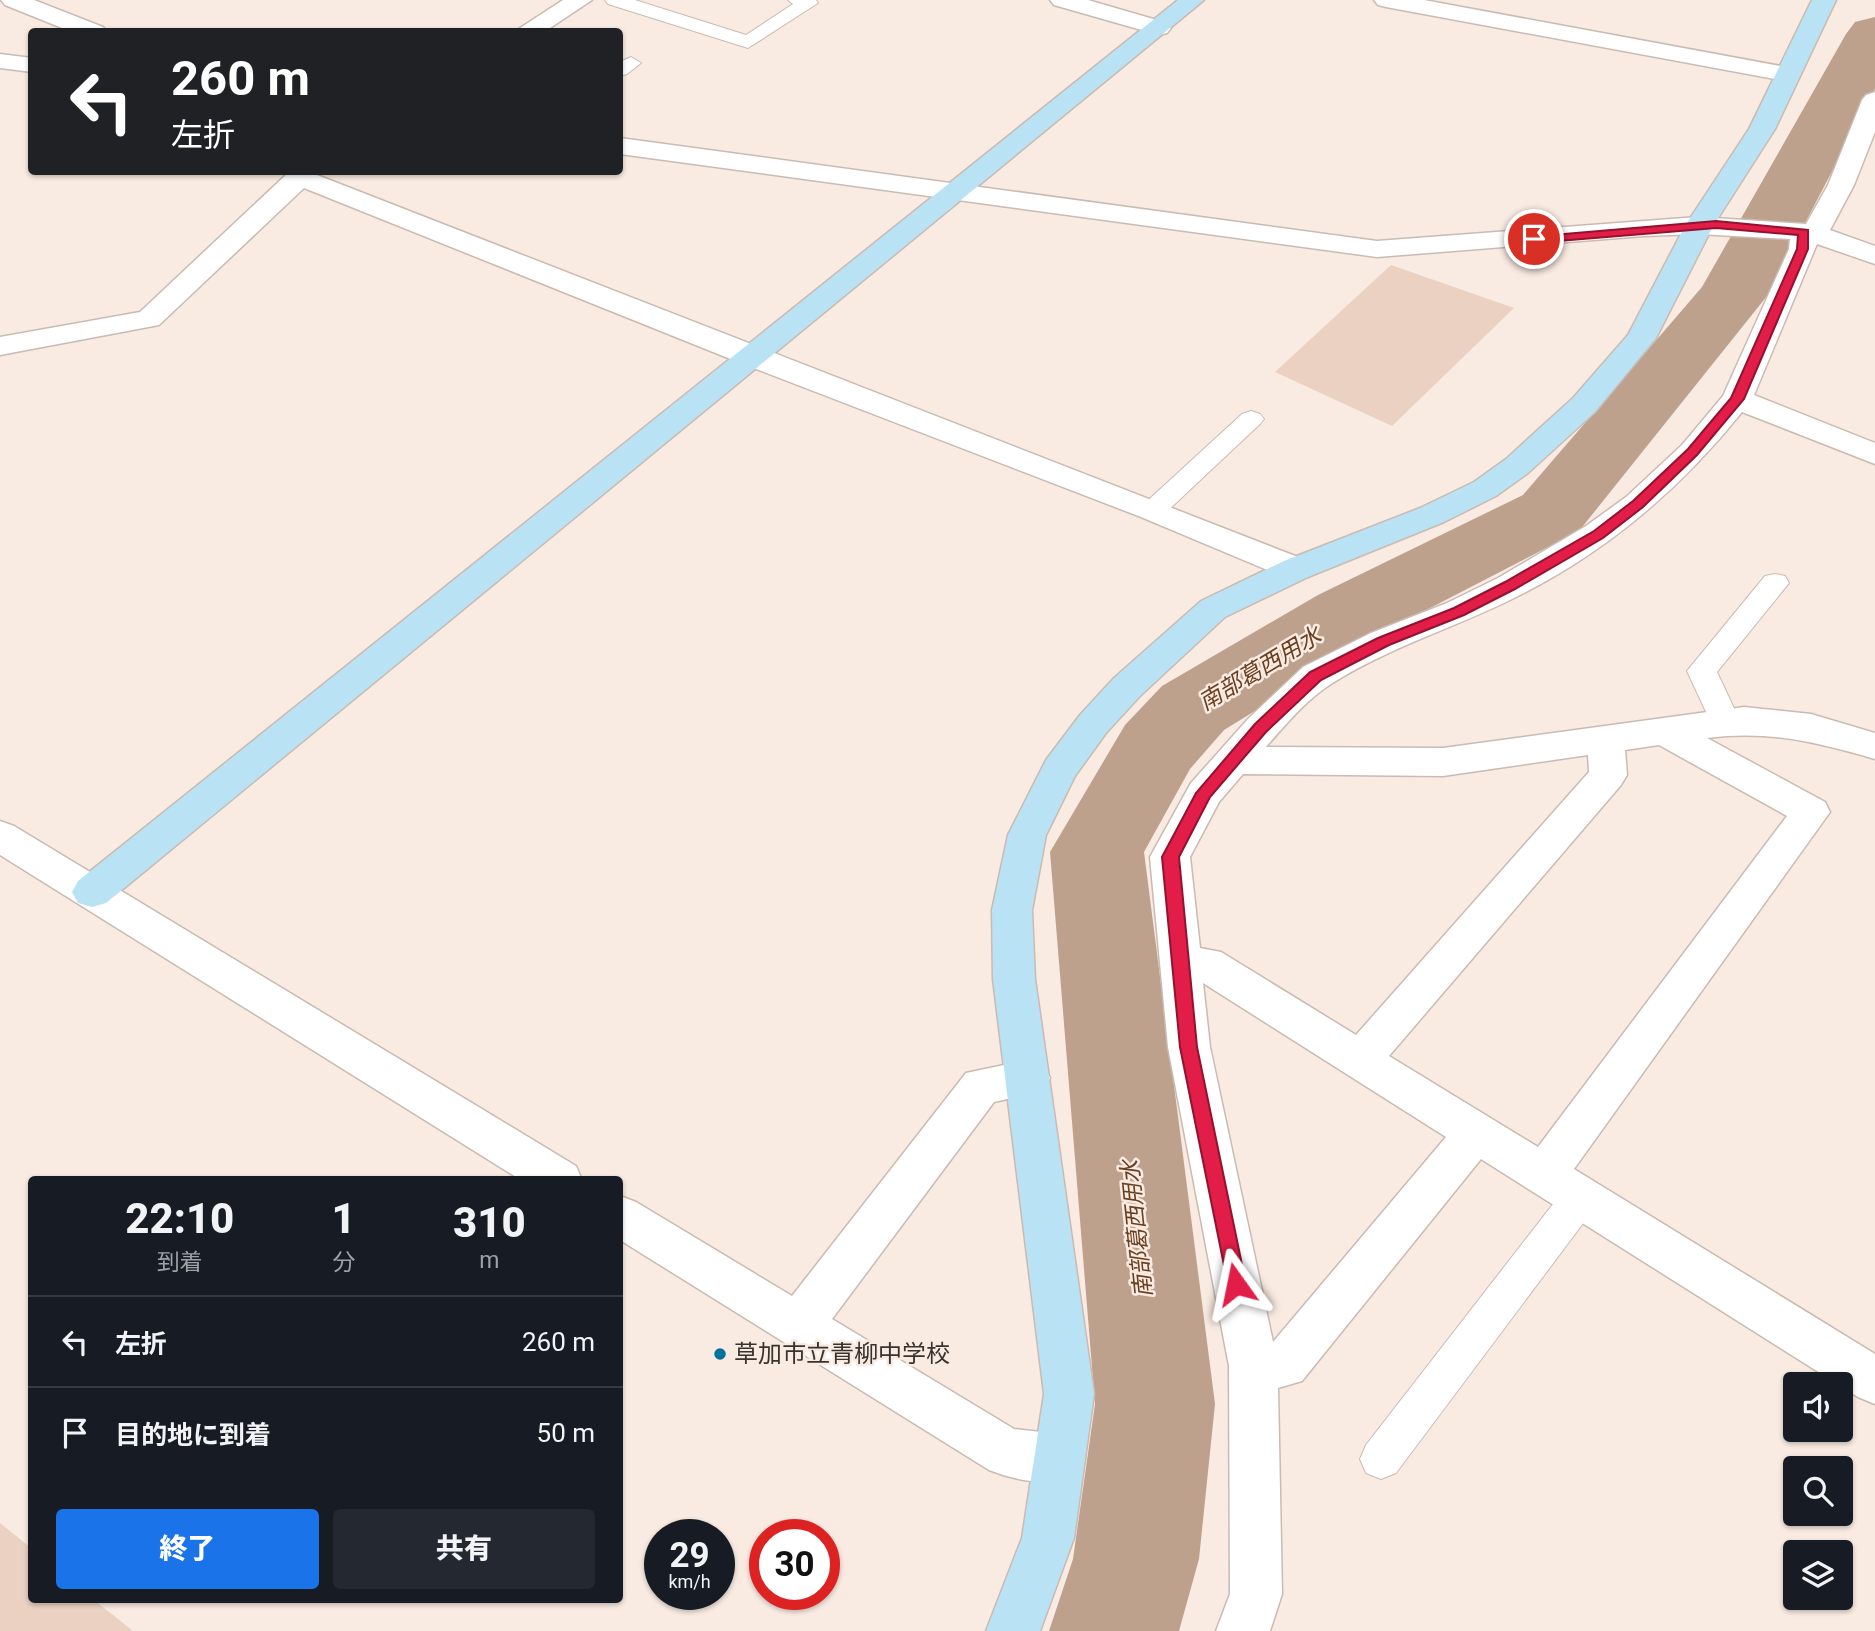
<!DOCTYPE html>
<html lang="ja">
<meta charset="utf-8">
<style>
:root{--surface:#171b24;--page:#242831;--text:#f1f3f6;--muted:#9ea1a6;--line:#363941;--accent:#1a73e8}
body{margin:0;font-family:Roboto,"Noto Sans JP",sans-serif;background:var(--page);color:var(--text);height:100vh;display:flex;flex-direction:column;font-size:26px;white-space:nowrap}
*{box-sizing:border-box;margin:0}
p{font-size:23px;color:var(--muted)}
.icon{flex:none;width:38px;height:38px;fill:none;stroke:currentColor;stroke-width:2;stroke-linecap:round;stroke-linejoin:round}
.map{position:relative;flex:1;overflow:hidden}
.side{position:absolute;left:28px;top:1176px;width:595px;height:427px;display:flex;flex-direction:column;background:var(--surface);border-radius:7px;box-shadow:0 2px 5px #0004}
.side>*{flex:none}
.hud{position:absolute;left:28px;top:28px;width:595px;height:147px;border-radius:7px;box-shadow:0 2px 5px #0004;background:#202124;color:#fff;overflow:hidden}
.tools{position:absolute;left:1783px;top:1372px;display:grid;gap:14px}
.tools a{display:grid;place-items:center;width:70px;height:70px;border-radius:7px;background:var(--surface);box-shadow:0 2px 5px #0004;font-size:35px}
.speed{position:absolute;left:644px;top:1519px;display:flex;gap:14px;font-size:35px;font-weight:700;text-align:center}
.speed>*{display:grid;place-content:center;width:91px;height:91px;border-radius:50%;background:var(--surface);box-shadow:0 2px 5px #0004;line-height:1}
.speed small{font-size:18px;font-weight:400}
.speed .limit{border:10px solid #d22;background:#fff;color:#111}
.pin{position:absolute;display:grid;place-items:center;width:60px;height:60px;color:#fff;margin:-30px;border:4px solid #fff;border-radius:50%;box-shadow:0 2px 7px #0007}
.me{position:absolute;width:77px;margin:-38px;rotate:348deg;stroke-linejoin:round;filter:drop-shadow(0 0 5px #0008)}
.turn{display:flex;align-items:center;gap:24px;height:147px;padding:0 28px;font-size:32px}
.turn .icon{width:91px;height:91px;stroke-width:2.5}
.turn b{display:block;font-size:49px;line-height:60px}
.eta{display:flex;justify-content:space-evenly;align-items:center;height:119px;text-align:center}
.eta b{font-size:42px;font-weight:800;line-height:49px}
.button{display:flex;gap:14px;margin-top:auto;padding:14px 28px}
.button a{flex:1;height:80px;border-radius:7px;background:var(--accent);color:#fff;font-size:28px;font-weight:800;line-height:80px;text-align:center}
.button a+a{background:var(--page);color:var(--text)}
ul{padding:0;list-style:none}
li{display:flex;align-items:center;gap:21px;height:91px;padding:0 28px;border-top:2px solid var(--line)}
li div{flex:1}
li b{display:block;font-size:26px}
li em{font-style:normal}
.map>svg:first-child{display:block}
.green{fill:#ead1c1}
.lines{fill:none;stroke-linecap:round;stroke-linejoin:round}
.river{fill:#bea18d;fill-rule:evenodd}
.lane-casing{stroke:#c9bbb2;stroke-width:2}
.street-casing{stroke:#c9bbb2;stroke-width:3}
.secondary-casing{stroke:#c9bbb2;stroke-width:3}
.lane{fill:#fff;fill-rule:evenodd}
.street{fill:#fff;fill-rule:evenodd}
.secondary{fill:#b9e2f4;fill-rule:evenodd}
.route{fill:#e11d48;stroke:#92132f;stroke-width:2}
.poi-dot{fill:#04709c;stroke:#f9ebe2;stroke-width:2.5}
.labels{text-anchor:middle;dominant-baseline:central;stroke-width:5;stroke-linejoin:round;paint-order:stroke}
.water-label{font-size:23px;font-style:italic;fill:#693f20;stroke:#f9ebe2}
.near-poi-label{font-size:24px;fill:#39332f;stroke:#f9ebe2;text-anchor:start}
</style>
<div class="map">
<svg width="1875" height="1631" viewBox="0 0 1875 1631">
<rect width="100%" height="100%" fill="#f9ebe2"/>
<path class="green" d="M 1391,265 L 1514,308 L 1392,426 L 1275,372 Z
M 0,1523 L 31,1548 L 32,1600 L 94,1600 L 133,1631 L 0,1631 Z"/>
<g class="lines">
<path class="river" d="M 1875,17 L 1875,89 L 1767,296 L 1579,531 L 1378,635 L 1224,730 L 1190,769 L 1144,852 L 1215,1404 L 1199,1559 L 1179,1631 L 1049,1631 L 1073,1559 L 1095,1404 L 1050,852 L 1125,725 L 1162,686 L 1318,595 L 1523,495 L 1702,287 L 1846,34 L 1855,22 Z"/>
<g class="lane-casing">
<path id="lane" d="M 605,0 L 635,0 L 746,35 L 793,4 L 788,0 L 816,0 L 818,3 L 748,48 L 608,4 Z
M 631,57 L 641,63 L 627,74 L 620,76 L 620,62 Z
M 1251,411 L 1260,414 L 1264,419 L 1260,424 L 1162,516 L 1153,519 L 1144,516 L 1140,510 L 1144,504 L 1242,414 Z
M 1775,574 L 1785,576 L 1789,583 L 1717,672 L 1740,721 L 1736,729 L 1725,732 L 1714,729 L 1687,671 L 1765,576 Z
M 1580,1182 L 1593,1186 L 1599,1198 L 1593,1210 L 1396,1473 L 1381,1479 L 1366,1473 L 1360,1459 L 1366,1445 L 1567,1186 Z"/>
</g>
<g class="street-casing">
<path id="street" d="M 1,0 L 34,0 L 103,27 L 107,32 L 72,32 L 5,5 Z
M 563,0 L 592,0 L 544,32 L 514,32 Z
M 1050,0 L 1088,0 L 1167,23 L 1171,28 L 1167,33 L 1159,35 L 1054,5 Z
M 1374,0 L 1424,0 L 1786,67 L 1795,69 L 1798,74 L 1795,79 L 1786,81 L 1386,7 L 1378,5 Z
M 0,54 L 32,58 L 32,72 L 0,68 Z
M 1875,92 L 1875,132 L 1854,185 L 1830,230 L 1875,246 L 1875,264 L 1817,244 L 1754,395 L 1875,443 L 1875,464 L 1742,412 C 1680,489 1608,551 1518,596 C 1457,627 1389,647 1331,684 C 1307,699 1284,726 1266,747 L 1443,748 L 1744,707 L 1811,714 L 1875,733 L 1875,759 C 1816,742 1769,730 1707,738 L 1825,802 L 1830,812 L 1574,1169 L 1875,1354 L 1875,1404 L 1858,1397 L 1481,1159 L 1302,1381 L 1278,1388 L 1282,1594 L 1270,1631 L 1216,1631 L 1230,1594 L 1229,1366 L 1168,1047 L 1150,857 L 1191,783 L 1248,719 L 1303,667 L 1371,633 L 1447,603 L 1498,578 L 1586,526 L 1626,497 L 1682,445 L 1723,396 L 1789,249 L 1790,239 L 1698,234 L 1644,236 L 1377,257 L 620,154 L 620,138 L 1377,241 L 1698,217 L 1806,224 L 1828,185 L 1862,100 L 1866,95 ZM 1659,745 L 1787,816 L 1538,1147 L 1389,1056 L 1621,785 L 1627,775 L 1625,750 ZM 1588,755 L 1589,772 L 1356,1035 L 1221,952 L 1200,948 L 1190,857 L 1219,802 L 1243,774 L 1443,776 ZM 1203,983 L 1446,1137 L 1273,1342 L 1210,1047 Z
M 289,172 L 319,172 L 317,175 L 1308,561 L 1313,569 L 1308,577 L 1296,580 L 1284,577 L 1141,517 L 738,362 L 304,188 L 159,325 L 0,355 L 0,337 L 140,312 Z
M 0,821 L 14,826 L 576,1166 L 582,1180 L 521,1180 L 0,855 Z
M 1028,1060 L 1043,1065 L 1050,1078 L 1043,1091 L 994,1102 L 832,1319 L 1014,1429 L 1060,1434 L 1078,1442 L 1085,1459 L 1078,1476 C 1050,1487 1017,1481 989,1470 L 620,1240 L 620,1196 L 636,1202 L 792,1296 L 966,1073 Z"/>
</g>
<g class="secondary-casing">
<path id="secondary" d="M 1178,0 L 1204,0 L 106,903 L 92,907 L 78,903 L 72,892 L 78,881 Z
M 1812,0 L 1836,0 L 1775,129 L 1713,226 L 1656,338 L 1595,412 L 1528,473 L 1496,496 L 1444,522 L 1308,577 L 1225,617 L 1140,696 L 1106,733 L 1075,776 L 1046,835 L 1032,910 L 1035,979 L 1094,1394 L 1074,1538 L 1040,1631 L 986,1631 L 1022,1538 L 1044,1394 L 993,979 L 992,910 L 1008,835 L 1046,760 L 1080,715 L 1114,678 L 1201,601 L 1284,561 L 1420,508 L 1474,482 L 1506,459 L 1573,398 L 1628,335 L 1685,226 L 1749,129 Z"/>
</g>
<use href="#lane" class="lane"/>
<use href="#street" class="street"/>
<use href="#secondary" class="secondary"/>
</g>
<path class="route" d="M 1716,221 L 1808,230 L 1808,249 L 1744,399 L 1697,455 L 1643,507 L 1603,538 L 1515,589 L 1464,615 L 1389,645 L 1321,680 L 1266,732 L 1210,797 L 1179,857 L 1197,1047 L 1246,1284 L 1243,1290 L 1236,1293 L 1229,1290 L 1180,1047 L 1162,857 L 1196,793 L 1255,724 L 1310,672 L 1378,638 L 1454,608 L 1505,582 L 1594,531 L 1633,501 L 1688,449 L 1731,398 L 1797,249 L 1798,235 L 1716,228 L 1534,243 L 1530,241 L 1530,237 Z"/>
<circle class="poi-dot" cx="720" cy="1354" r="7"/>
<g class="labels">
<g class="water-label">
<text transform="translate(1260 669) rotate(-31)">南部葛西用水</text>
<text transform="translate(1137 1229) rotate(-96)">南部葛西用水</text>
</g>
<g class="near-poi-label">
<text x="734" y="1354">草加市立青柳中学校</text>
</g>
</g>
</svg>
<div class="tools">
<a><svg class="icon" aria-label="sound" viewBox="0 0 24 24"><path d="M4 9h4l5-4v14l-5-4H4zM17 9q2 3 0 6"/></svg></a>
<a><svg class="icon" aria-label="search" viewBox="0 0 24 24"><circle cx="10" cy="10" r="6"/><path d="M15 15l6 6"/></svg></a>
<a><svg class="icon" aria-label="layers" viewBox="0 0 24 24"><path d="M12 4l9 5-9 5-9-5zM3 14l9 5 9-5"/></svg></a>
</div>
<div class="speed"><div>29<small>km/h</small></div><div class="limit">30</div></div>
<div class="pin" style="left:1534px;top:239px;background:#d93025"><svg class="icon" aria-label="arrive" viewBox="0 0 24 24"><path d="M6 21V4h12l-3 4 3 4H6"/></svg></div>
<svg class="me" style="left:1236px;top:1284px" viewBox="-20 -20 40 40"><path d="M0-17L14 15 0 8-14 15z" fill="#e11d48" stroke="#fff" stroke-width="4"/></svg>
<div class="hud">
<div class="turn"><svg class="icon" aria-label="left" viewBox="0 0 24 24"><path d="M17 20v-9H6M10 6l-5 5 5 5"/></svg><div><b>260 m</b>左折</div></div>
</div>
<section class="side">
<div class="eta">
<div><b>22:10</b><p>到着</p></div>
<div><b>1</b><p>分</p></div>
<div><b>310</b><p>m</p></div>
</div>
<ul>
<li><svg class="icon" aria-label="left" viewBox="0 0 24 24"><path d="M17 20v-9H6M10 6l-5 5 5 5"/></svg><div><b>左折</b></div><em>260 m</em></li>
<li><svg class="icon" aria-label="arrive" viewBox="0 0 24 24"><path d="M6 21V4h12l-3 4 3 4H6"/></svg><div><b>目的地に到着</b></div><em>50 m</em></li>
</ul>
<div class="button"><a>終了</a><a>共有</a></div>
</section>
</div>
